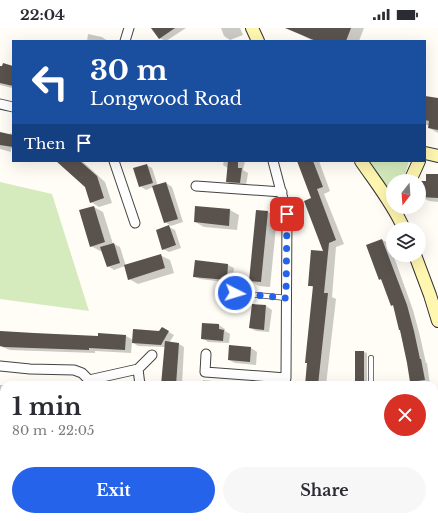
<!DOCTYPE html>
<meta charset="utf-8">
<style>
:root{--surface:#fff;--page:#f7f7f7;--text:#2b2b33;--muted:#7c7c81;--accent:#2563eb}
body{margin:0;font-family:"Libre Baskerville",serif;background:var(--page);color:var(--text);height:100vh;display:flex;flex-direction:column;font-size:15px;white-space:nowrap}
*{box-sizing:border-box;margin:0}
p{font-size:13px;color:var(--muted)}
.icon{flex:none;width:22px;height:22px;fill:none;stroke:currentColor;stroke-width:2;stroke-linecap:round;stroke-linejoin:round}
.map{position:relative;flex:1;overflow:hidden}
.sheet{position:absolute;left:0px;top:353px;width:438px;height:140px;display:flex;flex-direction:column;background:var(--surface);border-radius:12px 12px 0 0;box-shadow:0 4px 16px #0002}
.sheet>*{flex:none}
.guide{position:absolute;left:12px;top:12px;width:414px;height:122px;border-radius:0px;box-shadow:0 4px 16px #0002;background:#1a4fa0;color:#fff;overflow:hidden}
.needle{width:26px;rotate:197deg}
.buttons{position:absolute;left:386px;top:146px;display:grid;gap:8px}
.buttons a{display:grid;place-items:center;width:40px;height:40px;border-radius:50%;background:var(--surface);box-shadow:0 4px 16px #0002;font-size:20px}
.pin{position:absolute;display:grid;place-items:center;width:34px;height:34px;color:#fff;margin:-17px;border-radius:8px;box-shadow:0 2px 6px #0006}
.me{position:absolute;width:44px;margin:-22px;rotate:95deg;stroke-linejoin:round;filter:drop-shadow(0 0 3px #0008)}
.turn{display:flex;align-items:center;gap:14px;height:84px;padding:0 12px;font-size:18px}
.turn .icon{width:52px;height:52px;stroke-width:2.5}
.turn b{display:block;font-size:28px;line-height:34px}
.then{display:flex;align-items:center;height:38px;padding:0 12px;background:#0003;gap:8px;font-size:15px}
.round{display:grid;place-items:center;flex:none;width:42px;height:42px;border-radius:21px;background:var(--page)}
.overview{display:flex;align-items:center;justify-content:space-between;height:68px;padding:0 12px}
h1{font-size:24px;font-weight:700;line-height:30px}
.action{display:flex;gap:8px;margin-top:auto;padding:8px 12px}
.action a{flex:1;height:46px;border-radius:24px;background:var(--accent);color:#fff;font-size:16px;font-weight:700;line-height:46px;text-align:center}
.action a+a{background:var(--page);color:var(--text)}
.status{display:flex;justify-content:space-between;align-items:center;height:28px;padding:0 20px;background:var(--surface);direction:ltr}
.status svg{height:11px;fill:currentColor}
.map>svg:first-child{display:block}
.green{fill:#d5ebbd}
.shadow{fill:#0003}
.building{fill:#5a524d}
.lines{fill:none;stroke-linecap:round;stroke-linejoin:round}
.lane-casing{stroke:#444;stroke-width:6}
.street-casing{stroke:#444;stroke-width:11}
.secondary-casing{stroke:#333;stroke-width:14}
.lane{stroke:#fff;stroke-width:4.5}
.street{stroke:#fff;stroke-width:9}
.secondary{stroke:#fff6b0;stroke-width:12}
.route{stroke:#2563eb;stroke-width:7;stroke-dasharray:0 12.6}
</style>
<div class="status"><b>22:04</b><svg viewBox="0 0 49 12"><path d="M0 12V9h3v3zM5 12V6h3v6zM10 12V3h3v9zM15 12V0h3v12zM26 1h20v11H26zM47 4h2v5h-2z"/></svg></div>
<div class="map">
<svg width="438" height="493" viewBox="0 0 438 493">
<rect width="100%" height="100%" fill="#fffdf5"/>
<path class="green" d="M 367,133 L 409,133 L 403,153 L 393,153 L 393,172 Z
M 0,154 L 52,166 L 89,283 L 0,271 Z"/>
<path class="shadow" d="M 153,0 L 186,0 L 166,13 L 159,10 Z
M 221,0 L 240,0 L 243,7 L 230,12 L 224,8 Z
M 303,0 L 364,0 L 359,13 L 313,13 L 300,6 Z
M 88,6 L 102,9 L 108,13 L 87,13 Z
M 0,39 L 13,39 L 13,61 L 12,60 L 0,57 Z
M 425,69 L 438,72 L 438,105 L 429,100 L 429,97 L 425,97 Z
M 0,105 L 9,107 L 10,105 L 13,106 L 13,121 L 11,121 L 11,124 L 0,121 Z
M 57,133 L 82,133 L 105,154 L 112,175 L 99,179 L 91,174 L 86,159 Z
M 224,133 L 245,133 L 243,142 L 248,145 L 246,158 L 233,157 L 227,154 L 228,140 L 223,137 Z
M 298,133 L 319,133 L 330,163 L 324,166 L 344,216 L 336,219 L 332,269 L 336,271 L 326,357 L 306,357 L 314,260 L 309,257 L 324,224 L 312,171 Z
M 146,137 L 152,140 L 158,158 L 166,155 L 172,159 L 183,194 L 171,198 L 165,194 L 153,159 L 146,162 L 140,158 Z
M 438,147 L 438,174 L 429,173 L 421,169 L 427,154 Z
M 94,179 L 103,184 L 113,216 L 114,216 L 120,219 L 126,238 L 160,227 L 170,232 L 174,245 L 138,256 L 129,251 L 125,238 L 114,242 L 108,238 L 102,223 L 100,223 L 91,218 Z
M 230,182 L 239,187 L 237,202 L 204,199 L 195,194 Z
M 268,184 L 277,189 L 270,259 L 259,258 L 250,253 Z
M 169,199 L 175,202 L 181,220 L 169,224 L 163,221 Z
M 382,212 L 389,215 L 413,282 L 420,308 L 426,335 L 427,335 L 430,357 L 412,357 L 408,335 L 394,278 L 392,277 L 383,252 L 380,251 Z
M 196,233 L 228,237 L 234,240 L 232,255 L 200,251 L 194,248 Z
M 266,278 L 272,282 L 269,304 L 256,303 L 250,300 Z
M 203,296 L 219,297 L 225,301 L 225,303 L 230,306 L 229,315 L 208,314 L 202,310 Z
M 162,300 L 174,307 L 169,315 L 179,316 L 184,319 L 182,357 L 162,357 L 165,319 L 138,318 L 132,314 L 131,325 L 95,323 L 95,325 L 10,322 L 0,318 L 0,303 L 5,304 L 99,309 L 126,308 L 133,312 L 159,304 Z
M 251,320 L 257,324 L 256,337 L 235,335 L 229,332 Z
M 356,324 L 364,324 L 367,325 L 367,357 L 356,357 Z
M 203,352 L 254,357 L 202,357 Z
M 0,357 L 5,357 L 4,357 L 4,372 L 0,371 Z
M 0,434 L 4,436 L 4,450 L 0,448 Z
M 91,489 L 114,489 L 113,493 L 91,493 Z
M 284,489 L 308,489 L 306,493 L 285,493 L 283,492 Z
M 391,489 L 411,489 L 410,493 L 390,493 Z
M 0,490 L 7,493 L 0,493 Z"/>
<path class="building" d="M 151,0 L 175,0 L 159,11 Z
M 285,0 L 351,0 L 346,13 L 316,13 Z
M 3,35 L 13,38 L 13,58 L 0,55 L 0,38 L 2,38 Z
M 425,68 L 438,70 L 438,102 L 428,100 L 429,93 L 425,92 Z
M 0,104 L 13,107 L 13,119 L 0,117 Z
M 56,133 L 80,133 L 97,148 L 104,170 L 90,175 L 85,159 Z
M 228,133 L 238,133 L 238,140 L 242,140 L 240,155 L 226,154 Z
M 297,133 L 313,133 L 323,159 L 317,161 L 336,212 L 329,215 L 324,265 L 328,265 L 318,357 L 305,357 L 307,335 L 305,335 L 313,258 L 308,258 L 311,222 L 323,223 L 304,173 L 311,170 Z
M 147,136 L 153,155 L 139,159 L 133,140 Z
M 426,146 L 438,146 L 438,170 L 420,169 L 421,153 L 426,153 Z
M 166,154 L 178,191 L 164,195 L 152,158 Z
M 94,178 L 105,214 L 90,219 L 79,182 Z
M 195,178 L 230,181 L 229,198 L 194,194 Z
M 256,182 L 268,183 L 261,254 L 249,253 Z
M 169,197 L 176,217 L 162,222 L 156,202 Z
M 382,211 L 407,277 L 414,303 L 420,331 L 421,331 L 425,352 L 410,354 L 407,335 L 400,302 L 399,302 L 393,277 L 391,278 L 381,251 L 379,252 L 366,217 Z
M 114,215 L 120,235 L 107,239 L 100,219 Z
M 161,226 L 165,240 L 128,252 L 124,237 Z
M 195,232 L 228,236 L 227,252 L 193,249 Z
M 252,276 L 266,277 L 264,302 L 249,300 Z
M 202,295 L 219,296 L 219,301 L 224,302 L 223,313 L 201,311 Z
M 162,299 L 169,303 L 161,317 L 132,315 L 133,301 L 159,303 Z
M 0,303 L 34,305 L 98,308 L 98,305 L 126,307 L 125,322 L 89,320 L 89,322 L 4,319 L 0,318 Z
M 165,313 L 179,315 L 176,357 L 161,357 Z
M 229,317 L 251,319 L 250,334 L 228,332 Z
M 355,323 L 364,323 L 364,357 L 355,357 Z"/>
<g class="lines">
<g class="lane-casing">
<path id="lane" d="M 235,265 L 287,270
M 371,330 L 371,357
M 434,386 L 438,386"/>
</g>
<g class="street-casing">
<path id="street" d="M 125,13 L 129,0
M 0,76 L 13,79
M 114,133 L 135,195
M 273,133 L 287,186 L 286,350 L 284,357
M 196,158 L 282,164
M 206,326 L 205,344 L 286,350
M 0,338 L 30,341 L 74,342 L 82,345 L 89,352 L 91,357
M 89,352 L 138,341
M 140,357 L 138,341 L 152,327
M 0,471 L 4,473
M 39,489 L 47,493
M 73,493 L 74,489
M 261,493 L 262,489"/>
</g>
<g class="secondary-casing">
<path id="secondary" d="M 252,0 L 258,13
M 425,125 L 438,128
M 361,133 C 376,155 393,176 404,201
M 410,153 L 419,133
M 415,227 L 430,267 L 438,293
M 434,481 L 438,462
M 431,493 L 432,489"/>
</g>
<use href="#lane" class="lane"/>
<use href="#street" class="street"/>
<use href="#secondary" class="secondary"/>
</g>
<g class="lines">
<path class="route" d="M 235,265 L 286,270 L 287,186"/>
</g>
</svg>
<div class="buttons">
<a><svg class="needle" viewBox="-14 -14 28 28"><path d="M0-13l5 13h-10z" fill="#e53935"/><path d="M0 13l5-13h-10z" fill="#7c7c81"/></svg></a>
<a><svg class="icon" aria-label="layers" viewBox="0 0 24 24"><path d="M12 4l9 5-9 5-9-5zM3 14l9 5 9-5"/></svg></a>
</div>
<div class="pin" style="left:287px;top:186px;background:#d93025"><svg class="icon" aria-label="arrive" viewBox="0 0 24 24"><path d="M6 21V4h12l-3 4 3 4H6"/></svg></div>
<svg class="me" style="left:235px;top:265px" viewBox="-20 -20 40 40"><circle r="17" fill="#2563eb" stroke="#fff" stroke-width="3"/><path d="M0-11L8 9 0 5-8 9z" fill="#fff"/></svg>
<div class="guide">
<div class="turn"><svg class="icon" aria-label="left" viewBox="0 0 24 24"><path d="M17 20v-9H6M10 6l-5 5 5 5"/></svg><div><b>30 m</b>Longwood Road</div></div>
<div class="then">Then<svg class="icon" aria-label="arrive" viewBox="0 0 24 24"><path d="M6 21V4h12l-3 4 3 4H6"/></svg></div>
</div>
<section class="sheet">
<div class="overview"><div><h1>1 min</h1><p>80 m · 22:05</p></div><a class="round" style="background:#d93025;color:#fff"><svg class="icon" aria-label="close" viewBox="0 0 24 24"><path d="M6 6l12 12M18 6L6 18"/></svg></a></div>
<div class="action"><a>Exit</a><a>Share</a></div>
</section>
</div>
